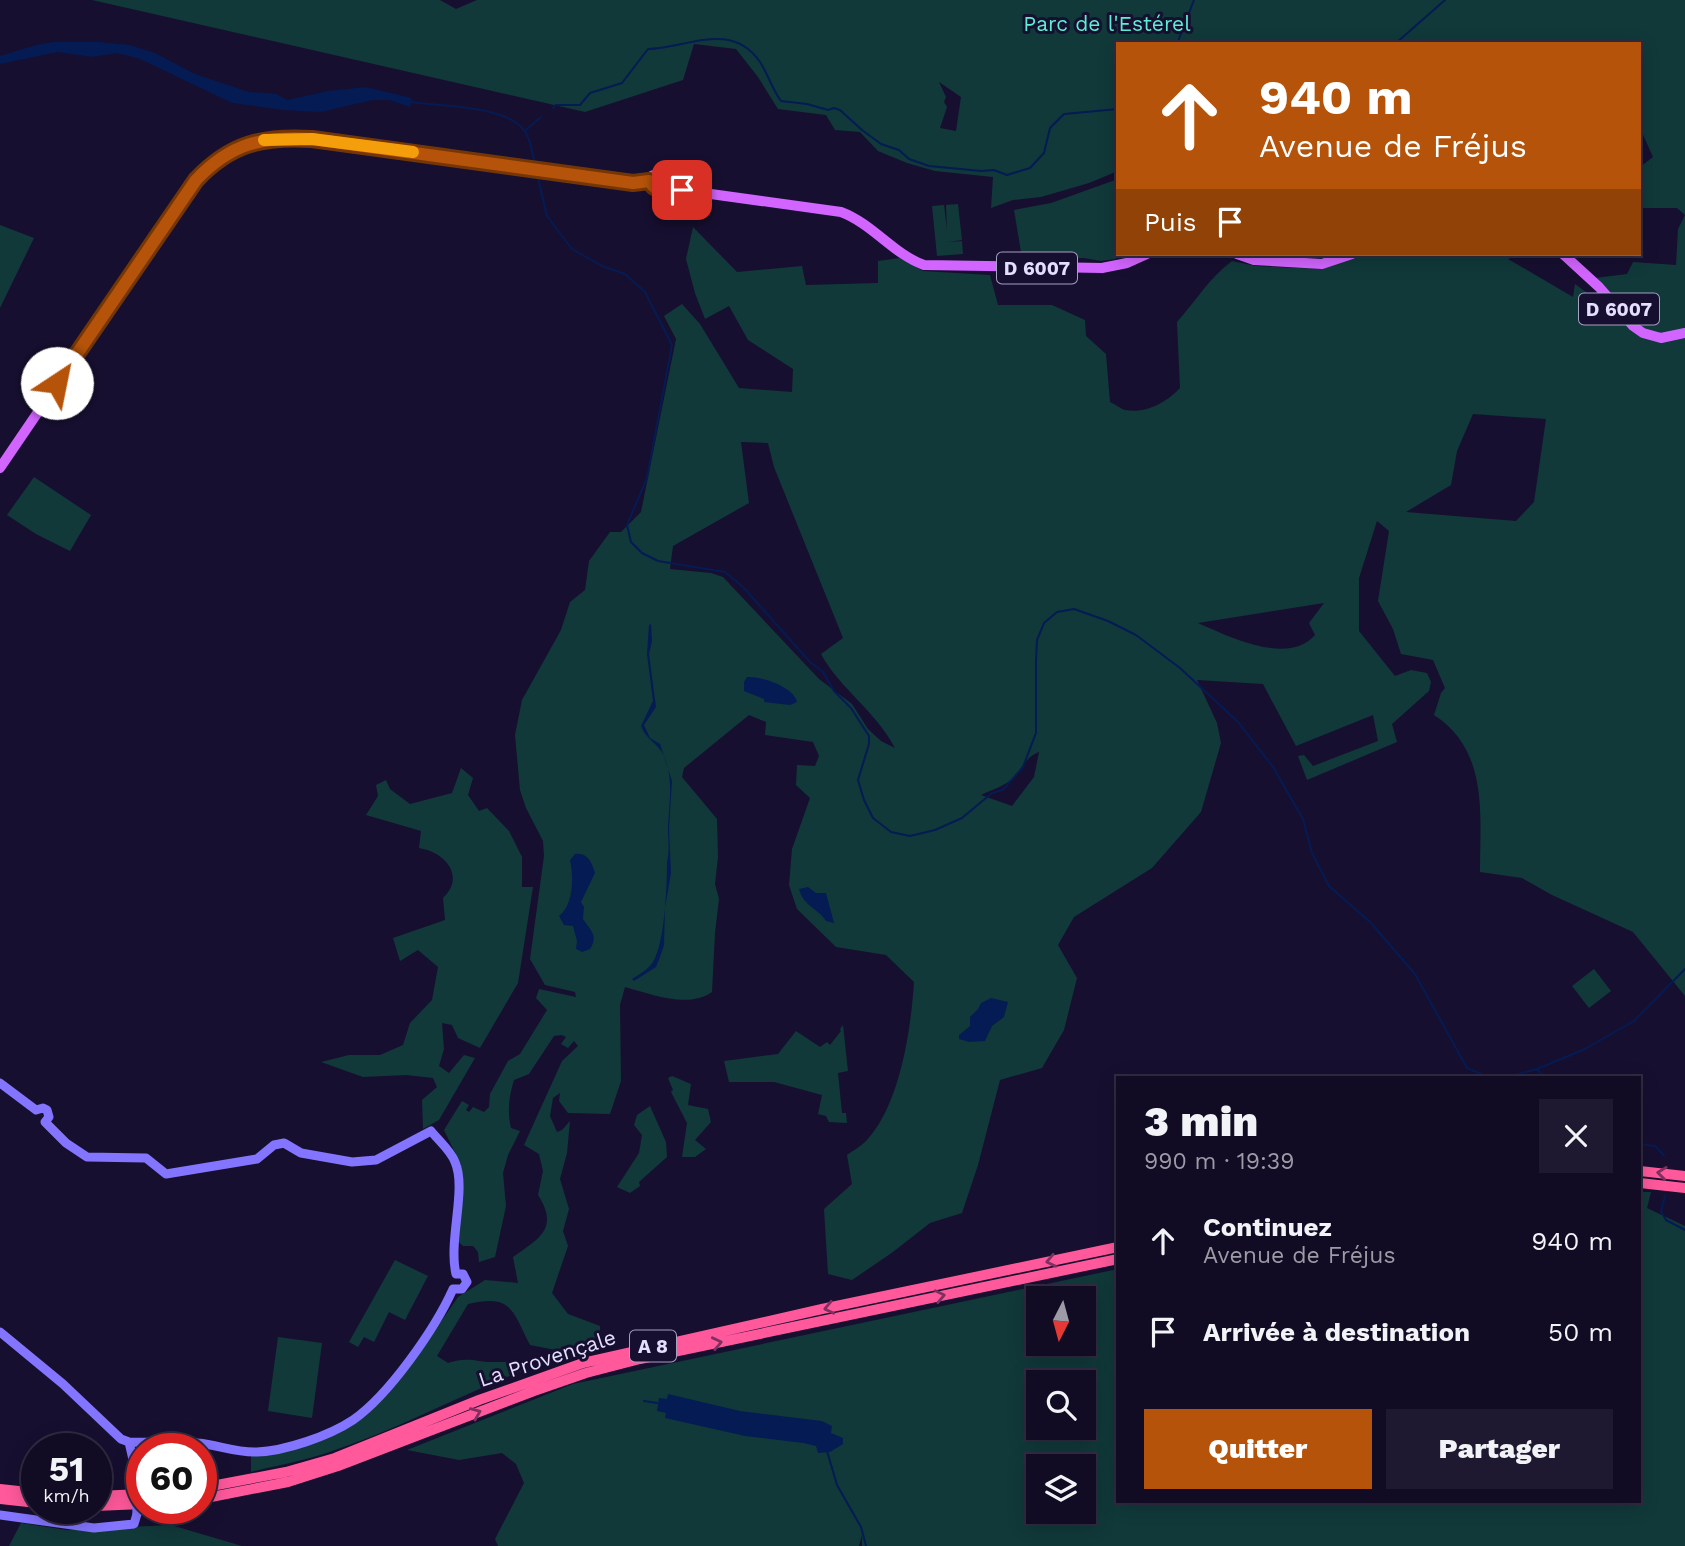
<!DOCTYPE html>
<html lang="fr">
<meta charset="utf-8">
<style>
:root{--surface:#110b24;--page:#1e1931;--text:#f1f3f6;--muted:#9c9ba6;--line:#302b41;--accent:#b45309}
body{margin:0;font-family:"Work Sans",sans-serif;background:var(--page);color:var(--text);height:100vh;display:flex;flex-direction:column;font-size:26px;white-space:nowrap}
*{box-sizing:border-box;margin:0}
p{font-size:23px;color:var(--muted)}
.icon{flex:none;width:38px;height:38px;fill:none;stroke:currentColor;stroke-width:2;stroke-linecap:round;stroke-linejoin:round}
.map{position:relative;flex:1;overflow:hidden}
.drawer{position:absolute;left:1116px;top:1076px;width:525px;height:427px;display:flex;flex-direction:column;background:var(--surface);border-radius:0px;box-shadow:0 4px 18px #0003,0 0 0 2px var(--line)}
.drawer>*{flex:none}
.guide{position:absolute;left:1116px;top:42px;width:525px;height:214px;border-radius:0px;box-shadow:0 4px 18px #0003,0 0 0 2px var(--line);background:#b45309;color:#fff;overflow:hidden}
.needle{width:46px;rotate:186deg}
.controls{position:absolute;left:1026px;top:1286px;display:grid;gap:14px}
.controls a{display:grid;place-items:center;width:70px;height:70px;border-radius:0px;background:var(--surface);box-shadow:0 4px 18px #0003,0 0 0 2px var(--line);font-size:35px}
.speed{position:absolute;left:21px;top:1433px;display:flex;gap:14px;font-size:35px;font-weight:700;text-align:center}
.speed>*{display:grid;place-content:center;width:91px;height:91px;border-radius:50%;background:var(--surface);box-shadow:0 4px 18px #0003,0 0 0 2px var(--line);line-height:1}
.speed small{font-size:18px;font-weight:400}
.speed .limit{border:10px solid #d22;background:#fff;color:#111}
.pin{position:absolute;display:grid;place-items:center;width:60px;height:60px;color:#fff;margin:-30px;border-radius:14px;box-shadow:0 4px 10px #0006}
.me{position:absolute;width:77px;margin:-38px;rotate:34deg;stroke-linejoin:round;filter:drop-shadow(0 0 5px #0008)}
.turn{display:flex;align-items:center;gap:24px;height:147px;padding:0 28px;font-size:32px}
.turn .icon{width:91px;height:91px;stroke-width:2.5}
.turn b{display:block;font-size:49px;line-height:60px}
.then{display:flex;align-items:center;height:66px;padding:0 28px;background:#0003;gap:14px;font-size:26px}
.round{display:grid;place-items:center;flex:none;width:74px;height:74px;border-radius:0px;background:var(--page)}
.head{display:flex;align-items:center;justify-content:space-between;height:119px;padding:0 28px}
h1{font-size:42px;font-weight:800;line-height:52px}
.cta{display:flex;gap:14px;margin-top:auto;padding:14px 28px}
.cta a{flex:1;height:80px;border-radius:0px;background:var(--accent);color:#fff;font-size:28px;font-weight:800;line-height:80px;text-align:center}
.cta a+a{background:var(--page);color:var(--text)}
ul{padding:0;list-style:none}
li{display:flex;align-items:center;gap:21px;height:91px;padding:0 28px}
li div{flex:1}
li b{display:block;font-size:26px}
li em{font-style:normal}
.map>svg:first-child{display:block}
.green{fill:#11393a;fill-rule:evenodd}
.water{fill:#051b53}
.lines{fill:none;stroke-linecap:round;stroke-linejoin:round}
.stream{stroke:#051b53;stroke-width:2}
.secondary{stroke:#8375ff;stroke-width:9}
.primary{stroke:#d265ff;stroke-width:10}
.highway{stroke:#ff599b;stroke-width:10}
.secondary-bridge{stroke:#8375ff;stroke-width:9}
.oneway{stroke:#7f3060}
.route-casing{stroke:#753606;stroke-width:18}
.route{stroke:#b45309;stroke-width:12}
.slow{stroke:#f59e0b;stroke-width:12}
.labels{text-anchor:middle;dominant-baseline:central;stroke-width:6;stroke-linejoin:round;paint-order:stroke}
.shield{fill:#170f30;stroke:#a6a0c1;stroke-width:2}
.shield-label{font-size:19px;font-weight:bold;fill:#e4deff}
.park-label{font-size:21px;fill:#5beed5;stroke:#170f30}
.street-label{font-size:21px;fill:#e4deff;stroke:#170f30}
</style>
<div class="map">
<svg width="1685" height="1546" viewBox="0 0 1685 1546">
<rect width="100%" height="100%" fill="#170f30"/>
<path class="green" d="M 92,0 L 440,0 L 456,9 L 477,0 L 1685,0 L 1685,331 C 1678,333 1670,336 1663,336 C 1635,335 1612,297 1595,278 L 1627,274 L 1633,262 L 1676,265 L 1678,229 L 1685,215 L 1677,208 L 1640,208 L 1640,167 L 1653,157 L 1640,128 L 1640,44 L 1118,44 L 1118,171 L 1089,183 L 1041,197 L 1013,200 L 991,208 L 993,177 L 935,171 L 907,163 L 878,151 L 860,132 L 835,130 L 826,115 L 778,109 L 758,77 L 736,49 L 694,44 L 683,80 L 585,112 ZM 939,82 L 961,97 L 956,131 L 940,128 L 947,107 L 944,102 L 946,97 Z
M 1118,179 L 1118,254 L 1124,254 L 1115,259 L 1101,261 L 1084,258 L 1022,258 L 1014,210 L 1051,203 Z
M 958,204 L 962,240 L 948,242 L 962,241 L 963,254 L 937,256 L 932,206 L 944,205 L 947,230 L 946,205 Z
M 0,225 L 34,238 L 0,308 Z
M 693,227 L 737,272 L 802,266 L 806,285 L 878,283 L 878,261 L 900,258 L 923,271 L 990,275 L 998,305 L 1052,305 L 1085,320 L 1086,336 L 1106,354 L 1110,402 C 1115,404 1121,409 1125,410 C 1146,414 1167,402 1180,388 L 1177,322 C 1195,302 1210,277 1232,261 L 1256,266 L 1322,269 L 1360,254 L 1521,254 L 1508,259 L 1573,297 L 1575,284 L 1651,340 L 1685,337 L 1685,996 L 1633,932 L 1552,895 L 1522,878 L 1480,872 C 1480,814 1489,751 1434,715 L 1441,693 L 1445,688 L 1433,660 L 1401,654 L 1393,629 L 1378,601 L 1389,531 L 1377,521 L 1359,578 L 1359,631 L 1395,676 L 1411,670 L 1427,673 L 1431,682 L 1429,691 L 1392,724 L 1397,742 L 1307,780 L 1298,756 L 1304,755 L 1313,766 L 1378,741 L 1373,715 L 1296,746 L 1263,684 L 1197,680 L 1217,723 L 1221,743 L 1201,812 L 1152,868 L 1074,917 L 1058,945 L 1077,978 L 1064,1030 L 1042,1068 L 1000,1080 L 978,1165 L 962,1213 L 930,1223 L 893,1252 L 852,1280 L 828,1274 L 824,1209 L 852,1184 L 847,1155 C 852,1151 860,1147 865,1142 C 900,1107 911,1029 914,982 L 886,955 L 836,947 L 797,909 L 789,885 L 792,849 L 810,798 L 796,785 L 797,765 L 815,766 L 819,756 L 813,742 L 765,735 L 766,722 L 749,715 L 684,768 L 682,777 L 717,819 L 718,857 L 715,884 L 719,899 L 715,933 L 712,992 C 688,1009 651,994 625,987 L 620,1005 L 621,1081 L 610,1114 L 568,1113 L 559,1101 L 560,1093 L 553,1098 L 550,1116 L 557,1132 L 562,1130 L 570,1121 L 567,1153 L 560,1179 L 569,1209 L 563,1231 L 568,1246 L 552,1293 L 568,1314 L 600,1326 L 600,1342 L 581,1347 L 584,1355 L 563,1361 L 561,1351 L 530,1345 C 512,1310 512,1294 468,1304 L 437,1356 L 448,1363 C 472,1356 475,1363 497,1362 C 514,1362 519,1360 535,1366 C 467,1391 404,1427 335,1450 C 308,1460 279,1465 251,1472 L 251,1454 L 283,1450 L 364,1416 L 417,1357 L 458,1297 L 485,1280 L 518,1283 L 513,1257 C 538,1239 560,1229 538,1195 L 543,1171 L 539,1154 L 524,1145 L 562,1061 L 578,1046 L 574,1041 L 568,1048 L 561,1044 L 566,1037 L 562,1035 L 554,1036 L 529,1074 L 514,1080 C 509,1096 507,1111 511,1128 L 520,1131 L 508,1155 L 503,1173 L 506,1206 L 495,1257 L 479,1262 L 478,1252 L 473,1246 L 463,1246 L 456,1240 L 462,1180 L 461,1165 L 444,1130 L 462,1101 L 469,1105 L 466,1110 L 469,1112 L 473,1107 L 484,1112 L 489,1107 L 490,1094 L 508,1061 L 520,1054 L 547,1010 L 536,998 L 539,989 L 576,997 L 575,992 L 545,985 L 530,959 L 544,856 L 543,841 L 526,808 L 520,790 L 515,735 L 522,700 L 561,630 L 570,602 L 585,590 L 589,561 L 610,532 L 621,532 L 641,512 L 676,339 L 664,316 L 682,304 L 700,324 L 739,388 L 792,392 L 793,369 L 748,340 L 729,306 L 705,319 L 695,293 L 686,259 ZM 1473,414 L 1546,419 L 1534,502 L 1516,521 L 1406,512 L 1451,485 L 1457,451 ZM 741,442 L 768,443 L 774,467 L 843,638 L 821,654 C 840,689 875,710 895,748 L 881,741 L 868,729 L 852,704 L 819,679 L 723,577 L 711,573 L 670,569 L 673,546 L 749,503 ZM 1324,603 L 1309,623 L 1315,635 C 1288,666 1230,637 1198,623 ZM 1039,752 L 1034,777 L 1012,806 L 981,795 C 991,790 1002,787 1011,780 C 1022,770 1025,757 1039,752 Z
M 34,477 L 91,515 L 70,551 L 36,534 L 7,515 Z
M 461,768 L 473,778 L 468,795 L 479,811 L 487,808 L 509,831 L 522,857 L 522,887 L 533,887 L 518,983 L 480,1048 L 458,1038 L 452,1025 L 442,1023 L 444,1049 L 439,1066 L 449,1073 L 464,1055 L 475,1058 L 439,1120 L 423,1129 L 422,1100 L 437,1087 L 433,1078 L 406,1075 L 363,1077 L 321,1062 L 349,1055 L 380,1055 L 403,1045 L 410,1023 L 432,1000 L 438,967 L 418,950 L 400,961 L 393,938 L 445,920 L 443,898 C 466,876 445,852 419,848 L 421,831 L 366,815 L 378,796 L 376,785 L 386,780 L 390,789 L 410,804 L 452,793 Z
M 1594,969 L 1611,991 L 1589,1008 L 1572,986 Z
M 843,1025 L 848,1071 L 838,1073 L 842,1113 L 846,1113 L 847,1123 L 829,1122 L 826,1116 L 818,1114 L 822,1095 L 774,1082 L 729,1082 L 724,1061 L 778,1054 L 796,1031 L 820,1047 L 827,1042 L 830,1045 L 841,1031 L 840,1029 Z
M 672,1076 L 691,1084 L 688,1105 L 708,1109 L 711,1122 L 695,1140 L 706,1149 L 695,1157 L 682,1157 L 687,1123 L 671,1092 L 673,1090 L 668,1078 Z
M 650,1106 L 666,1142 L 667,1157 L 639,1182 L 640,1186 L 630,1193 L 617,1187 L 639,1153 L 642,1135 L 634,1125 L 637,1115 Z
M 1640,1192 L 1651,1192 L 1647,1208 L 1685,1226 L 1685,1546 L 862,1546 L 862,1535 L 859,1546 L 498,1546 L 495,1539 L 524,1483 L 516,1464 L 502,1453 L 459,1460 L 407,1450 L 573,1384 L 1118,1269 L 1118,1502 L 1640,1502 ZM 1038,1298 L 1083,1298 L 1083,1344 L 1038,1344 ZM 1038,1382 L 1083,1382 L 1083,1428 L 1038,1428 ZM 1038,1466 L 1083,1466 L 1083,1512 L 1038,1512 Z
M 395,1260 L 428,1276 L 405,1320 L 389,1312 L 374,1342 L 364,1337 L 358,1347 L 349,1342 Z
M 278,1337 L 322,1343 L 312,1418 L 268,1411 Z
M 21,1523 L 67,1530 L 171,1525 L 242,1546 L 9,1546 Z"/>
<path class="water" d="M 53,42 L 99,42 L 130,45 L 155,53 L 195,74 L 249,92 L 276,94 L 287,100 L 328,91 L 366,87 L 412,98 L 410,107 L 389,100 L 373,100 L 321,112 L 283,110 L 232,103 L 140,59 L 117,53 L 93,57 L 58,52 L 0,64 L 0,56 L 36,45 Z
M 651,624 L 652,641 L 649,654 L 656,707 L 644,725 L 650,738 L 660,744 L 672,781 L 669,829 L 671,873 L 665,908 L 664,945 L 660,957 L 656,967 L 634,981 L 632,979 C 638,975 649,969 653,962 C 665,942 667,886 667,862 C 670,850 668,840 668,828 C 669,804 674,779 664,756 C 658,743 646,740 641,726 L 653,701 L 647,654 L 649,625 Z
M 747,677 C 761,676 794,687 797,702 L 790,705 L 764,702 L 764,699 L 744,691 L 744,682 Z
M 575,854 C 587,852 592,862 595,873 L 581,902 L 584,907 L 583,919 C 590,930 599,935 590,949 L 582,952 L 576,949 L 577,941 L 573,926 L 564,925 L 559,916 C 573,906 574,878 570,860 Z
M 808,887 L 816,893 L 826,893 L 834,923 L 826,921 C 819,909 803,906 799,889 Z
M 991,998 L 1008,1002 L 1004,1017 L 992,1026 L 985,1041 L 969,1042 L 959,1039 L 959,1035 L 970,1026 L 970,1017 L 978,1009 L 981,1003 Z
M 668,1394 L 740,1411 L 822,1421 L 832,1426 L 831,1433 L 843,1438 L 843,1444 L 830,1452 L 818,1453 L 816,1446 L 803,1443 L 745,1436 L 665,1418 L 666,1413 L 657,1411 L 659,1398 L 667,1399 Z"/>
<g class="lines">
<path class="stream" d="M 1177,44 L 1194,0
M 1395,44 L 1445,0
M 411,102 C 440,107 511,105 526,133 C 531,142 533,154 535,165
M 553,108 L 556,105 L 580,105 L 590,93 L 622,83 L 648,49 C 687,48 731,20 760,62 C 768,74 772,89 781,101 L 807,104 L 828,110 L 834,108 L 840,110 L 862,130 L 881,144 L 899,150 L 909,159 L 929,166 L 981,171 L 994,170 L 1007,175 L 1030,168 L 1044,153 L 1050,128 L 1064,114 L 1118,109
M 526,130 L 541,117
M 537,174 L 547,216 L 572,249 L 602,266 L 625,274 L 645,292 L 672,345 L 647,478 L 627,525 L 631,542 L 642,553 L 658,561 L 725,572 L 743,587 L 810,662 L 823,672 L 834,691 L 851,708 L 869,736 L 869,744 L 858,780 L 864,800 L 873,818 L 891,832 L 910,836 L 935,830 L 962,818 L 992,793 L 1003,790 L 1023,767 L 1036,733 L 1036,661 L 1037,640 L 1044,623 L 1057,612 L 1074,609 L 1108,621 L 1136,635 L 1180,668 L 1238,722 L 1273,767 L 1303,819 L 1312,853 L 1329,886 L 1371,923 L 1415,974 L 1467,1068 L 1491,1078
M 1537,1070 L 1547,1078
M 1504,1078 L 1537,1069 L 1585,1049 L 1634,1021 L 1685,969
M 1640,1144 L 1655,1146 L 1664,1155
M 1665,1196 L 1661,1211 L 1666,1220 L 1685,1230
M 644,1401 L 657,1403
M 827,1451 L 837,1485 L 861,1527 L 866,1546"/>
<path class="secondary" d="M 0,1083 L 36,1110
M 36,1110 L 43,1108 L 47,1110 L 49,1117 L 45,1122
M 45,1122 L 66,1143 L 87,1157 L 146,1158 L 166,1174 L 257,1159 L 274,1145 L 284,1143 L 301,1153 L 352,1162 L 376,1160 L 431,1131 C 439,1141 451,1151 455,1162 C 467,1189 448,1241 456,1274
M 453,1289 L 462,1289 L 467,1282 L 463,1274 L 456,1274
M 0,1332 L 63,1384 L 121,1439 L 129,1442 C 152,1443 175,1440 198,1443 C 218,1445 237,1453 257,1452 C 285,1451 329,1436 353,1420 C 389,1395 435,1329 453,1289
M 129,1442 L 134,1464 L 136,1489
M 0,1515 L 94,1528 L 134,1524 L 137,1514"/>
<path class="primary" d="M649 181a6 6 0 1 1 12 0a6 6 0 1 1-12 0Z
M 661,183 L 682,190 L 841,212 C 873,224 893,254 924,265 L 1102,268 L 1127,263 L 1147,254
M 1237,254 L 1254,260 L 1322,264 L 1352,254
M 1563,254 L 1599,287 L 1633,326 L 1643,333 L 1661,338 L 1685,333
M 0,468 L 189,190 C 222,146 258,136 312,139 L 633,183 L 649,181"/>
<path class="highway" d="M 1640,1171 L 1685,1176
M 1640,1183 L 1685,1188
M 201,1488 L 286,1472 L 335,1458 L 479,1400 L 583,1363 L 822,1309 L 1118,1247
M 0,1489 L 37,1493
M 96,1496 L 142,1494
M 0,1499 L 37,1503
M 201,1499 L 288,1482 L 338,1466 L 534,1391 L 586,1373 L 640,1359 L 1118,1259
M 96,1506 L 142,1504"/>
<path class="secondary-bridge" d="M 136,1489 L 137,1514"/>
</g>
<defs><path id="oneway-chevron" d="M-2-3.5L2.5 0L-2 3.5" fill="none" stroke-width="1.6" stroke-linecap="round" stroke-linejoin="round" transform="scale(1.75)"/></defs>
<g class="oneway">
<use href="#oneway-chevron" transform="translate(1662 1173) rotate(-173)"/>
<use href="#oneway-chevron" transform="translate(1051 1261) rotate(168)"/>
<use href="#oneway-chevron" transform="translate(940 1296) rotate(-12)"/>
<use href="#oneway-chevron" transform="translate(829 1308) rotate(168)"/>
<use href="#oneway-chevron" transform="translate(717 1343) rotate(-12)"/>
<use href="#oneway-chevron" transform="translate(476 1413) rotate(-22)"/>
</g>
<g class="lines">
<g class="route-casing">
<path id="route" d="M 57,383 L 196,180 C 231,143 263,136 312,139 L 633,183 L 649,181 L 654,187 L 661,183 L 682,190"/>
</g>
<use href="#route" class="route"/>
<path class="slow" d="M 264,140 L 312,139 L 413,152"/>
</g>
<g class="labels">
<g class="shield">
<rect x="997" y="252.5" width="80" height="31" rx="5"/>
<rect x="1579" y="293.5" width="80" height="31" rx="5"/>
<rect x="630" y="1330.5" width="46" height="31" rx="5"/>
</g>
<g class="shield-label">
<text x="1037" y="268">D 6007</text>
<text x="1619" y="309">D 6007</text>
<text x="653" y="1346">A 8</text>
</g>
<g class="park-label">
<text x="1107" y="23">Parc de l'Estérel</text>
</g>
<g class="street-label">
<text transform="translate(547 1358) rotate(-18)">La Provençale</text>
</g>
</g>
</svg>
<div class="controls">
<a><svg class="needle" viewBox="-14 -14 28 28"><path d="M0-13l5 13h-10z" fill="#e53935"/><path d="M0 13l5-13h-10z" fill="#9c9ba6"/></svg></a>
<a><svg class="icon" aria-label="search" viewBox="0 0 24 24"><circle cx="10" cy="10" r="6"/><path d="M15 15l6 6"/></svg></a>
<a><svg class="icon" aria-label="layers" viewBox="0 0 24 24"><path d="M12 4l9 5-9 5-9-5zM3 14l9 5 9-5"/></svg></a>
</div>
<div class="speed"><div>51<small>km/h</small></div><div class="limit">60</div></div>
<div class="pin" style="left:682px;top:190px;background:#d93025"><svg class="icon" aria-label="arrive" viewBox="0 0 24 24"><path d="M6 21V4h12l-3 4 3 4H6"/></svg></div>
<svg class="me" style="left:57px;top:383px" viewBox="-20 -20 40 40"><circle r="19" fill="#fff"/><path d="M0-13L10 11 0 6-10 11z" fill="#b45309"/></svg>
<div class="guide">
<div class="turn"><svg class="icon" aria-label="ahead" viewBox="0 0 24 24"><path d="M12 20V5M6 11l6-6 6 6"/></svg><div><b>940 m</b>Avenue de Fréjus</div></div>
<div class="then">Puis<svg class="icon" aria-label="arrive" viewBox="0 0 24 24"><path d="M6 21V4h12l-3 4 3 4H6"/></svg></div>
</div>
<section class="drawer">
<div class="head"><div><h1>3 min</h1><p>990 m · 19:39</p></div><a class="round"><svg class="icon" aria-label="close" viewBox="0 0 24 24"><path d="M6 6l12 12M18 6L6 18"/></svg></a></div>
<ul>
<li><svg class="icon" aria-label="ahead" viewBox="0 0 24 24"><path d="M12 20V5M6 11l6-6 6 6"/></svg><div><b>Continuez</b><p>Avenue de Fréjus</p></div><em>940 m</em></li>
<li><svg class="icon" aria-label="arrive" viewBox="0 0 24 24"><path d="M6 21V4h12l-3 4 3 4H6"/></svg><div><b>Arrivée à destination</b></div><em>50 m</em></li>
</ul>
<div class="cta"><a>Quitter</a><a>Partager</a></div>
</section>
</div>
